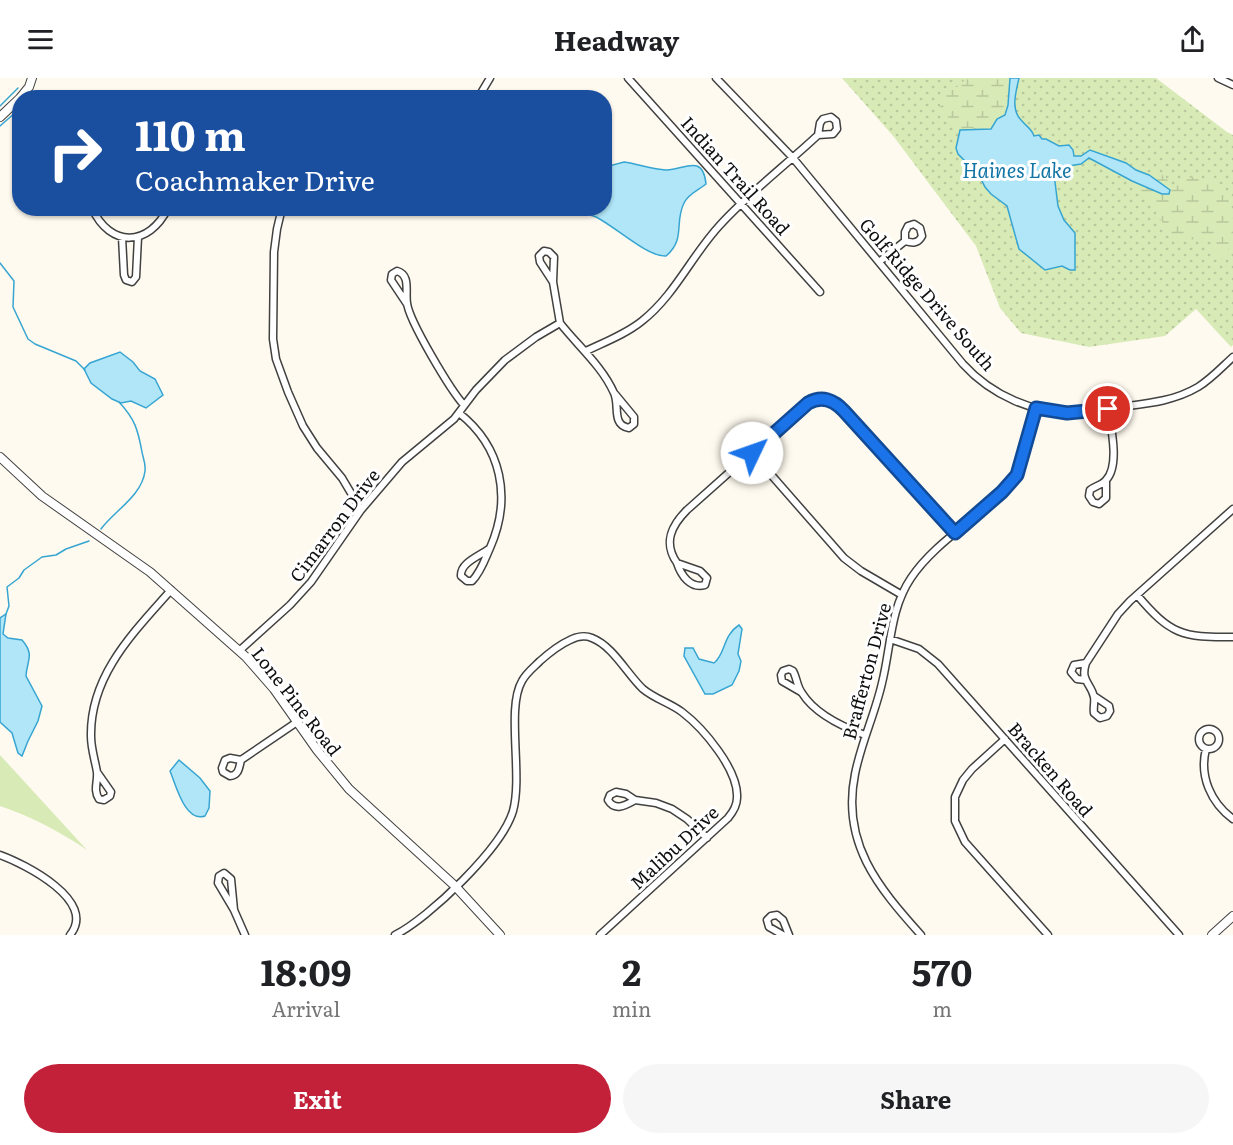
<!DOCTYPE html>
<style>
:root{--surface:#fff;--page:#f6f6f6;--text:#202124;--muted:#757577;--accent:#c3203a}
body{margin:0;font-family:Literata,serif;background:var(--page);color:var(--text);height:100vh;display:flex;flex-direction:column;font-size:22px;white-space:nowrap}
*{box-sizing:border-box;margin:0}
p{font-size:20px;color:var(--muted)}
.icon{flex:none;width:33px;height:33px;fill:none;stroke:currentColor;stroke-width:2;stroke-linecap:round;stroke-linejoin:round}
.map{position:relative;height:857px;overflow:hidden}
.drawer{display:flex;flex-direction:column;background:var(--surface);flex:1}
.drawer>*{flex:none}
.banner{position:absolute;left:12px;top:12px;width:600px;height:126px;border-radius:24px;box-shadow:0 2px 4px #0004;background:#1a4fa0;color:#fff;overflow:hidden}
.pin{position:absolute;display:grid;place-items:center;width:51px;height:51px;color:#fff;margin:-26px;border:3px solid #fff;border-radius:50%;box-shadow:0 2px 6px #0007}
.me{position:absolute;width:66px;margin:-33px;rotate:48deg;stroke-linejoin:round;filter:drop-shadow(0 0 4px #0008)}
.turn{display:flex;align-items:center;gap:21px;height:126px;padding:0 24px;font-size:27px}
.turn .icon{width:78px;height:78px;stroke-width:2.5}
.turn b{display:block;font-size:42px;line-height:51px}
.eta{display:flex;justify-content:space-evenly;align-items:center;height:102px;text-align:center}
.eta b{font-size:36px;font-weight:700;line-height:42px}
.button{display:flex;gap:12px;margin-top:auto;padding:12px 24px}
.button a{flex:1;height:69px;border-radius:36px;background:var(--accent);color:#fff;font-size:24px;font-weight:700;line-height:69px;text-align:center}
.button a+a{background:var(--page);color:var(--text)}
header{display:flex;justify-content:space-between;align-items:center;height:78px;padding:0 24px;background:var(--surface);font-size:27px;font-weight:700}
.map>svg:first-child{display:block}
.grass{fill:url(#grass-dots)}
.wetland{fill:url(#wetland-marsh)}
.park{fill:#d8ebb7}
.water{fill:#b1e6f8;stroke:#36a5d2;stroke-width:1.5}
.lines{fill:none;stroke-linecap:round;stroke-linejoin:round}
.stream{stroke:#36a5d2;stroke-width:1.5}
.minor-casing{stroke:#414141;stroke-width:9}
.tertiary-casing{stroke:#414141;stroke-width:10}
.minor{stroke:#fff;stroke-width:6}
.tertiary{stroke:#fff;stroke-width:8}
.route-casing{stroke:#114b97;stroke-width:15}
.route{stroke:#1a73e8;stroke-width:10}
.labels{text-anchor:middle;dominant-baseline:central;stroke-width:6;stroke-linejoin:round;paint-order:stroke}
.street-label{font-size:18px;fill:#0e0e0e;stroke:#fff}
.water-label{font-size:20px;font-style:italic;fill:#1275a5;stroke:#fff}
</style>
<header><svg class="icon" aria-label="menu" viewBox="0 0 24 24"><path d="M4 6h16M4 12h16M4 18h16"/></svg>Headway<svg class="icon" aria-label="share" viewBox="0 0 24 24"><path d="M12 15V3M7 8l5-5 5 5M5 13v7h14v-7"/></svg></header>
<div class="map">
<svg width="1233" height="857" viewBox="0 0 1233 857">
<defs>
<pattern id="grass-dots" width="8" height="8" patternUnits="userSpaceOnUse" patternTransform="scale(1.5)"><rect width="8" height="8" fill="#d8ebb7"/><path d="M2 2h.1M6 6h.1" fill="none" stroke="#b8c89c" stroke-width="1.8" stroke-linecap="round"/></pattern>
<pattern id="wetland-marsh" width="20" height="14" patternUnits="userSpaceOnUse" patternTransform="scale(1.5)"><rect width="20" height="14" fill="#d8ebb7"/><path d="M1 5h8M5 5V1M11 12h8M15 12V8" fill="none" stroke="#b8c89c"/></pattern>
</defs>
<rect width="100%" height="100%" fill="#fffaef"/>
<path class="grass" d="M 842,0 L 1156,0 L 1227,54 L 1233,57 L 1233,267 L 1231,269 L 1196,231 L 1165,258 L 1089,269 L 1021,255 L 1000,230 L 976,168 L 894,59 Z"/>
<path class="wetland" d="M 966,0 L 1010,0 L 1007,31 L 1003,38 L 996,42 L 991,51 L 969,50 L 959,53 L 940,29 L 941,16 L 959,8 Z
M 1158,93 L 1173,107 L 1177,108 L 1189,100 L 1198,98 L 1204,103 L 1214,99 L 1219,108 L 1227,115 L 1227,128 L 1233,141 L 1233,167 L 1230,168 L 1222,181 L 1218,182 L 1212,168 L 1212,162 C 1198,157 1191,164 1176,163 C 1160,144 1150,120 1132,103 L 1162,116 L 1170,112 L 1149,97 Z"/>
<path class="park" d="M 0,677 L 87,772 C 59,753 32,739 0,728 Z"/>
<path class="water" d="M 1010,0 L 1019,0 C 1016,14 1010,32 1022,43 C 1027,49 1032,51 1034,58 L 1039,57 L 1042,61 L 1046,61 L 1059,68 L 1069,67 L 1073,72 L 1074,78 L 1081,78 L 1090,72 L 1126,85 L 1136,92 L 1149,97 L 1170,112 L 1169,116 L 1162,116 L 1132,103 L 1089,80 L 1081,86 L 1056,90 L 1054,96 L 1058,128 L 1064,142 L 1075,155 L 1075,192 L 1070,192 L 1062,188 L 1045,192 L 1019,171 L 1007,128 L 991,116 L 985,109 L 979,97 L 958,76 L 956,70 L 960,52 L 991,51 L 997,41 L 1005,37 L 1008,27 Z
M 624,84 C 638,86 652,91 666,92 C 682,93 703,74 706,106 C 699,112 688,116 684,125 C 674,145 686,161 666,178 C 647,179 616,149 596,139 C 583,133 575,138 560,131 L 604,130 L 605,89 Z
M 120,274 L 133,284 L 140,293 L 155,301 L 163,317 L 146,330 L 131,323 L 121,325 L 112,321 L 91,305 L 84,291 L 90,285 Z
M 6,536 L 3,556 L 8,560 L 22,562 C 35,577 27,582 26,598 L 42,628 L 38,643 L 28,663 L 22,678 L 18,675 L 12,655 L 0,644 L 0,540 Z
M 739,547 L 742,551 L 738,576 L 741,583 L 739,593 L 732,607 L 713,616 L 705,616 L 684,578 L 685,570 L 693,570 L 699,581 L 714,585 C 726,576 722,558 739,547 Z
M 179,682 L 200,700 L 210,713 L 209,730 L 205,738 C 185,745 176,707 170,693 Z"/>
<g class="lines">
<path class="stream" d="M 0,28 L 18,10
M 0,48 L 16,34
M 0,185 L 14,203 L 13,229 L 28,261 L 35,266 L 76,283 L 85,292
M 101,451 C 114,433 142,418 145,393 C 146,386 143,380 142,374 C 138,352 135,341 119,324
M 6,536 L 9,528 L 7,509 L 19,500 L 24,492 L 42,479 L 56,477 L 66,471 L 89,463"/>
<g class="minor-casing">
<path id="minor" d="M 628,0 L 820,214
M 716,0 L 793,80 L 963,286 C 991,317 1035,337 1078,335 C 1094,334 1111,330 1128,328 C 1152,325 1176,322 1198,309 C 1211,301 1222,289 1233,279
M 1218,0 L 1233,7
M 478,20 L 490,0
M 92,130 C 110,170 149,169 168,130
M 282,130 L 277,151 L 274,174 L 273,261 L 276,281 L 288,314 L 303,348 L 317,370 L 342,400 L 361,432
M 122,159 L 124,197 L 126,202 L 132,204 L 136,199 L 138,159
M 879,184 L 905,163 C 912,165 918,166 922,158 L 920,150 L 914,146 L 908,148 L 905,154 L 905,163
M 553,204 L 540,184 L 539,178 L 544,173 L 549,174 L 554,179 L 553,204 L 560,245
M 407,226 L 391,202 L 392,196 L 397,193 C 411,197 405,214 407,225 C 409,243 451,313 464,327
M 560,245 C 578,268 602,288 614,315 C 620,327 611,347 629,350 L 634,346 L 634,339 L 615,316
M 586,273 C 605,264 626,256 642,243 C 675,217 692,177 720,147 C 750,114 786,87 818,57 L 833,56 L 837,51 L 836,43 L 831,39 L 823,41 L 820,45 L 818,57
M 459,335 C 502,369 512,420 490,470 C 485,481 481,494 472,503 L 467,503 L 461,498 C 460,485 479,478 489,471
M 752,375 L 844,480 L 861,493 L 902,517
M 1106,404 L 1106,420 L 1099,426 L 1093,424 L 1089,418 L 1090,412 C 1095,408 1102,407 1106,402 C 1120,388 1111,349 1108,331
M 677,485 C 681,497 690,511 705,507 L 707,500 L 700,493 L 677,485 C 663,465 671,448 687,432 L 797,334 C 811,322 823,316 840,328 L 955,455
M 1137,517 C 1170,556 1182,560 1233,559
M 890,561 L 919,571 L 938,586 L 1179,857
M 239,573 L 290,527 L 311,504 L 361,432 L 402,384 L 454,341 L 476,312 L 505,282 L 536,259 L 560,245
M 1085,602 L 1077,601 L 1071,594 L 1074,587 L 1086,585
M 801,614 L 782,603 L 781,597 L 783,593 L 789,591 L 793,593 C 797,600 797,609 802,615 C 815,636 843,649 865,657
M 1094,618 L 1109,628 L 1110,633 L 1107,638 L 1100,640 L 1094,635 C 1093,630 1095,624 1094,619 C 1091,605 1080,603 1086,585 L 1118,536 L 1130,523 L 1233,431
M1199 661a10 10 0 1 1 20 0a10 10 0 1 1-20 0Z
M 1005,661 L 972,691 L 963,702 L 955,719 L 955,743 L 965,764 L 1048,857
M 1206,671 C 1199,698 1211,725 1233,741
M 241,682 L 230,680 L 225,682 L 222,690 L 223,694 L 230,698 C 239,697 239,690 241,682 L 297,644
M 97,694 L 111,714 L 110,718 L 104,722 L 99,721 C 93,712 98,704 97,694 C 95,682 91,671 91,658 C 90,597 134,554 171,512
M 635,722 C 626,727 615,734 608,722 L 610,717 L 616,714 L 626,716 L 635,722 L 656,725 L 672,731 L 687,741 L 707,760
M 0,777 C 25,786 98,823 70,857
M 234,832 L 231,801 L 224,795 L 219,798 L 218,805 L 234,832 L 245,857
M 395,857 C 429,840 502,770 513,733 C 523,697 506,630 522,603 C 526,595 534,589 540,583 C 549,575 559,567 570,562 C 576,559 585,557 592,560 C 613,568 627,596 643,611 C 655,621 670,625 682,634 C 703,650 739,692 737,720 C 737,728 733,734 728,740 L 600,857
M 783,857 L 769,849 L 767,842 L 771,838 L 777,837 L 783,842 L 789,857
M 921,857 C 878,809 841,765 855,696 C 861,665 875,636 882,605 C 891,569 890,531 911,500 C 937,461 983,439 1013,403 L 1021,387 L 1036,330"/>
</g>
<g class="tertiary-casing">
<path id="tertiary" d="M 20,20 L 29,9 L 32,0
M 0,39 L 20,20
M 0,379 L 42,418 L 150,494 L 246,579 L 274,611 L 317,672 L 349,711 L 455,808 L 500,857
M 1212,857 L 1233,838"/>
</g>
<use href="#minor" class="minor"/>
<use href="#tertiary" class="tertiary"/>
</g>
<g class="lines">
<g class="route-casing">
<path id="route" d="M 752,375 L 808,325 C 822,317 834,322 844,333 L 955,455 L 1002,414 L 1017,397 L 1036,330 L 1067,335 L 1108,331"/>
</g>
<use href="#route" class="route"/>
</g>
<g class="labels">
<g class="street-label">
<text transform="translate(736 97) rotate(48)">Indian Trail Road</text>
<text transform="translate(928 216) rotate(49)">Golf Ridge Drive South</text>
<text transform="translate(334 447) rotate(-53)">Cimarron Drive</text>
<text transform="translate(866 593) rotate(-75)">Brafferton Drive</text>
<text transform="translate(297 623) rotate(52)">Lone Pine Road</text>
<text transform="translate(1051 691) rotate(49)">Bracken Road</text>
<text transform="translate(674 769) rotate(-43)">Malibu Drive</text>
</g>
<g class="water-label">
<text x="1017" y="91">Haines Lake</text>
</g>
</g>
</svg>
<div class="pin" style="left:1108px;top:331px;background:#d93025"><svg class="icon" aria-label="arrive" viewBox="0 0 24 24"><path d="M6 21V4h12l-3 4 3 4H6"/></svg></div>
<svg class="me" style="left:752px;top:375px" viewBox="-20 -20 40 40"><circle r="19" fill="#fff"/><path d="M0-13L10 11 0 6-10 11z" fill="#1a73e8"/></svg>
<div class="banner">
<div class="turn"><svg class="icon" aria-label="right" viewBox="0 0 24 24"><path d="M7 20v-9h11M14 6l5 5-5 5"/></svg><div><b>110 m</b>Coachmaker Drive</div></div>
</div>
</div>
<section class="drawer">
<div class="eta">
<div><b>18:09</b><p>Arrival</p></div>
<div><b>2</b><p>min</p></div>
<div><b>570</b><p>m</p></div>
</div>
<div class="button"><a>Exit</a><a>Share</a></div>
</section>
